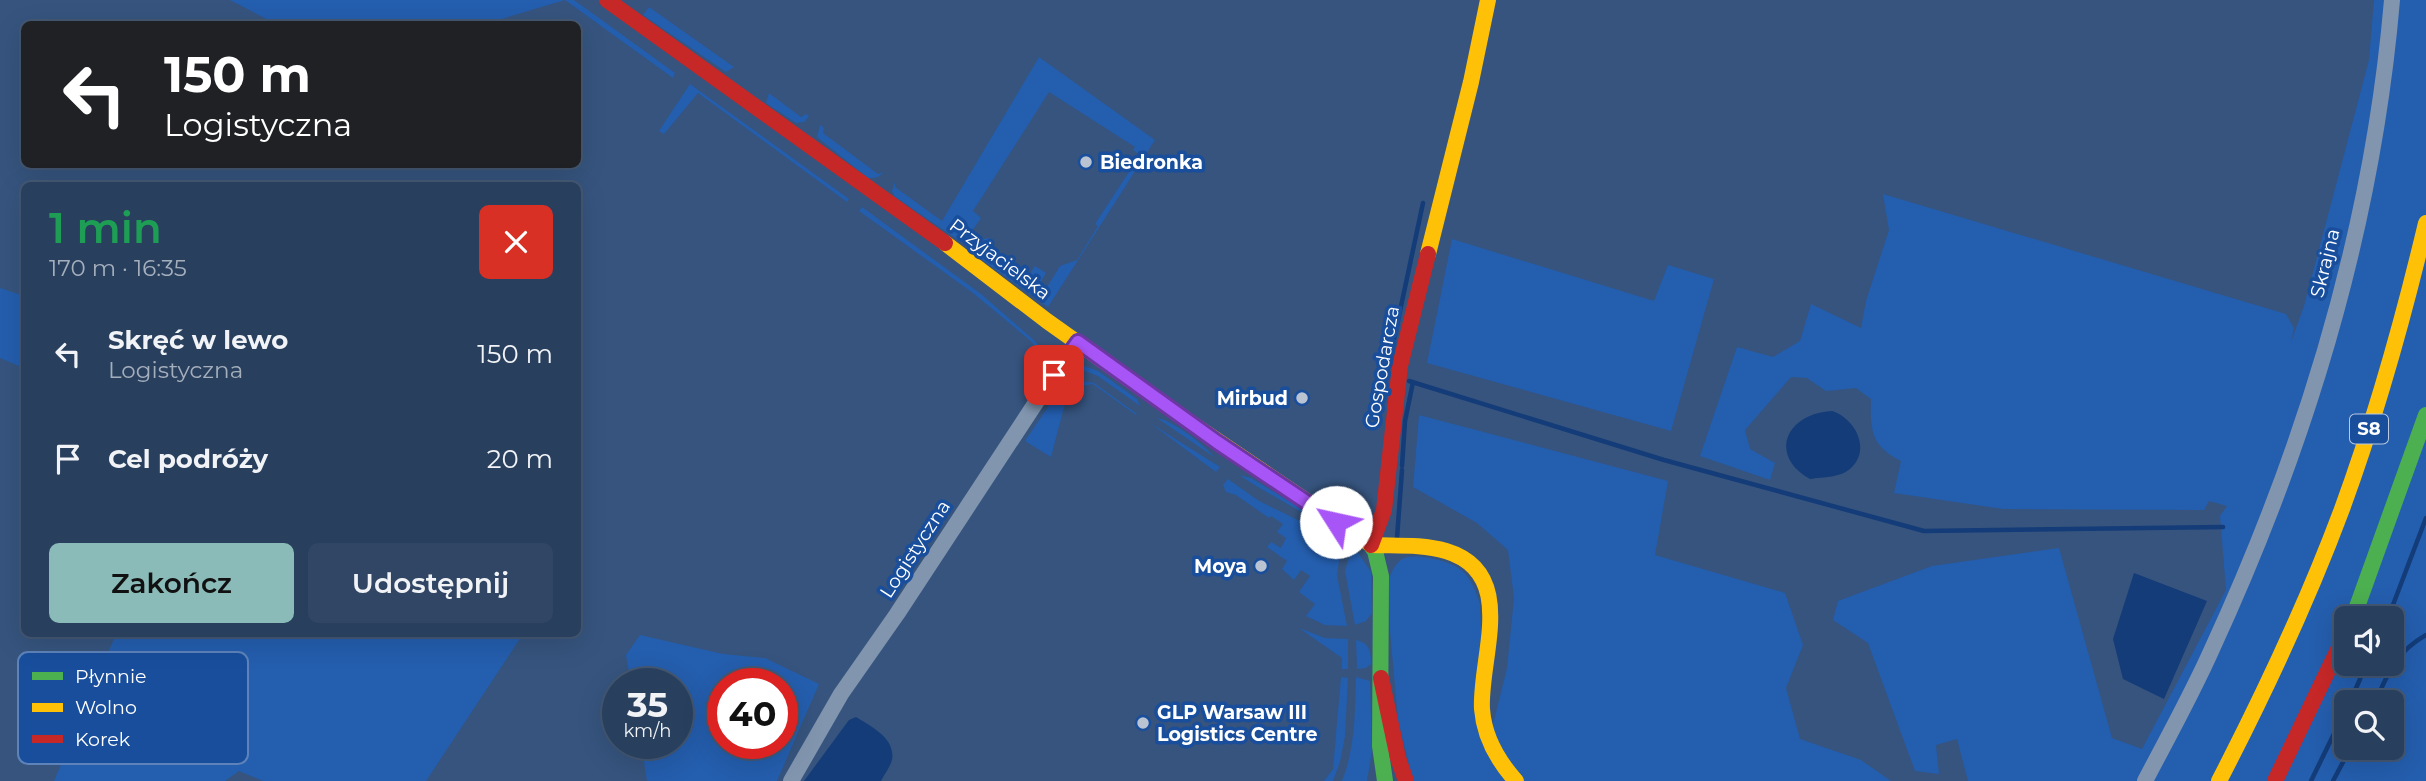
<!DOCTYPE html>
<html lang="pl">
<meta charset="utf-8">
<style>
:root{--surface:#283f5e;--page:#304664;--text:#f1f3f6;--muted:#a5afbc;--line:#445873;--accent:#8bbbb9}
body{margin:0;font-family:Montserrat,sans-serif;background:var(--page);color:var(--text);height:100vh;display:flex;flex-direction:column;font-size:26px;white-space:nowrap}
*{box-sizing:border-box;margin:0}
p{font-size:23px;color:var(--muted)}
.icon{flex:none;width:38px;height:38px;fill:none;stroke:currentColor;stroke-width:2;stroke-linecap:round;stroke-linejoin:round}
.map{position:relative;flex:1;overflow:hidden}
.details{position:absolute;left:21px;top:182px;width:560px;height:455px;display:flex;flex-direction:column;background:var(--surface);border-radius:10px;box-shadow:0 7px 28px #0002,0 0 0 2px var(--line)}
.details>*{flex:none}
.hud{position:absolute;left:21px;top:21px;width:560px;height:147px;border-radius:10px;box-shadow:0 7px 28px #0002,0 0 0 2px var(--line);background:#202124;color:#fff;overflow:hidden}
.tools{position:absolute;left:2334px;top:606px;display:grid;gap:14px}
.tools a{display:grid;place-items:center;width:70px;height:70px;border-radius:10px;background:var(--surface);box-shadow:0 7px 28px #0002,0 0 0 2px var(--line);font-size:35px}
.speed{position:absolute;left:602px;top:668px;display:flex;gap:14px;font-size:35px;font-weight:700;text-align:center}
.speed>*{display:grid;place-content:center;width:91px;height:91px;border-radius:50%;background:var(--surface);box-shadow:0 7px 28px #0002,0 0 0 2px var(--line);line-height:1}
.speed small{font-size:18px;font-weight:400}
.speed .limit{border:10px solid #d22;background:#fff;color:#111}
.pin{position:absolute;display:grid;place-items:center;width:60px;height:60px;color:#fff;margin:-30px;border-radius:14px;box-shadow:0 4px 10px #0006}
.me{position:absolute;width:77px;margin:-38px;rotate:305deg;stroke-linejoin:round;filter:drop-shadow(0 0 5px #0008)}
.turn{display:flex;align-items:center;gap:24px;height:147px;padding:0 28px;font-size:32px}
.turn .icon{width:91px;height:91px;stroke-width:2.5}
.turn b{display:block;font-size:49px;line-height:60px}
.round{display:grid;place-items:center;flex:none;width:74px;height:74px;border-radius:10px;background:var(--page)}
.overview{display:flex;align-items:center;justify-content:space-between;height:119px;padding:0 28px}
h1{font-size:42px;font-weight:600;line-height:52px;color:#1e9e55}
.cta{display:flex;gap:14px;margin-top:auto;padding:14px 28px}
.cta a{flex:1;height:80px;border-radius:10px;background:var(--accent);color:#111;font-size:28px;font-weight:600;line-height:80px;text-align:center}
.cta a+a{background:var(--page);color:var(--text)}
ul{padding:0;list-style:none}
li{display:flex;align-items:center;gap:21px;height:105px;padding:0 28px}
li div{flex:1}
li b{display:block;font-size:26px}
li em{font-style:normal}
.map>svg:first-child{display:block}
.green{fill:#245eae;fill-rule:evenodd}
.water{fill:#133c79}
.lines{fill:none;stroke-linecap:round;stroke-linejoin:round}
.stream{stroke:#133c79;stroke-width:4.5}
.street{stroke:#8195af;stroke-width:16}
.fast{stroke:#4caf50;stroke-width:16}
.slow{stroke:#ffc107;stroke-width:16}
.jam{stroke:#c62828;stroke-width:16}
.route-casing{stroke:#6d37a1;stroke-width:18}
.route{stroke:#a855f7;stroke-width:12}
.poi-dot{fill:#b9c3d2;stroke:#184e9c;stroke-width:2.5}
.labels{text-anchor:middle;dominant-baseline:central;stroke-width:7;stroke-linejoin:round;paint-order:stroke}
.shield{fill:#184e9c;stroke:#bacae1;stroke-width:2}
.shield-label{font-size:18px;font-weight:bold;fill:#fff}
.poi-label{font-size:19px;font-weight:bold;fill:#fff;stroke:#184e9c;text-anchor:start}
.street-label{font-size:19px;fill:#fff;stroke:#184e9c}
.key{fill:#184e9c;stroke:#5d83ba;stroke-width:2}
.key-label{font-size:19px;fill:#fff}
</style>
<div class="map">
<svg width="2426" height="781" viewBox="0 0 2426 781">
<rect width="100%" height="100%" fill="#36547e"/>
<path class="green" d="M 230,0 L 565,0 L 485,24 L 276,24 Z
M 565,0 L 574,0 L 675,73 L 673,78 Z
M 2374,0 L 2426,0 L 2426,781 L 1968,781 L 1957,739 L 1936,745 L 1939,774 L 1915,771 L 1868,643 L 1833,620 L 1838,601 L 1932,566 L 2059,548 L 2112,738 L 2142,749 L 2226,590 L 2220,516 L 2227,506 L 2209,501 L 2204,510 L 2003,509 L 1894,493 L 1901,461 C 1871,446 1870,430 1871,399 L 1856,388 L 1826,391 L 1807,378 L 1791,377 L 1745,430 L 1750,449 L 1775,463 L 1770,480 L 1700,456 L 1737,347 L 1773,357 L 1800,341 L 1811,304 L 1861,328 L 1866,301 L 1889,230 L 1883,194 L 2286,314 L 2294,328 L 2291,342 L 2304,306 L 2369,60 ZM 2347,618 L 2392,618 L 2392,663 L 2347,663 ZM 2347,702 L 2392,702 L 2392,747 L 2347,747 Z
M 649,7 L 734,67 L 726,72 L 643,15 Z
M 1039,57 L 1155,140 L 1048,307 L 980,258 C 975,250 979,246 984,239 L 989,238 L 993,240 L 988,249 L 1029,275 L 1035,266 L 1046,273 L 1037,288 L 1044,292 L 1060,266 L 1077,260 L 1098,226 L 1095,224 L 1140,155 L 1133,150 L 1135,147 L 1049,92 L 973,211 L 981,218 L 965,241 L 961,242 L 894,196 L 892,191 L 895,182 L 895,187 L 942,221 Z
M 690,84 L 849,199 L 847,202 L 698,93 L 664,134 L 659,131 Z
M 769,93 L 801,117 L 806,114 L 809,116 L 804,122 L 796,123 L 766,103 Z
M 820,125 L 824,128 L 823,133 L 878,174 L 883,172 C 879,178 875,178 868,178 L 817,137 Z
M 862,207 L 981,294 L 1036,342 L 1046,356 L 1046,365 L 1050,367 L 1044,376 L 1041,362 L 1032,342 L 973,293 L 859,211 Z
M 1452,239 L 1654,301 L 1668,265 L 1714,279 L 1671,431 L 1427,363 Z
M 0,288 L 24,296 L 24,368 L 0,358 Z
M 1084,366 L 1098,371 L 1137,399 L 1140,406 L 1098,376 L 1075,367 Z
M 1067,379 L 1094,383 L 1137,414 L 1136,415 L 1093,384 L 1069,388 L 1051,457 L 1025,441 Z
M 1419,415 L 1668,481 L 1655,555 L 1785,593 L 1803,645 L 1786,688 L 1800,739 L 1861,760 L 1891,781 L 1413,781 L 1398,720 L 1390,631 L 1389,578 C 1392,571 1396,563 1402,559 C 1414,552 1451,561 1461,570 C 1472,579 1476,592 1480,604 L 1486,753 L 1507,668 L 1514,598 L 1508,550 L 1477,523 L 1413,487 Z
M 1157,418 C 1172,420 1205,445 1214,457 Z
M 1150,423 L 1220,467 L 1216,472 Z
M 1239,475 L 1251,478 L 1328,525 L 1326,528 C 1298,508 1267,494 1239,475 Z
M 1228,479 L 1259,501 L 1308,525 L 1336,545 L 1340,554 L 1337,575 L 1347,626 L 1325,625 L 1306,616 L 1315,604 L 1299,592 L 1310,576 L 1301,570 L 1294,580 L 1282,569 L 1287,561 L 1267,547 L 1271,542 L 1281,548 L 1286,538 L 1277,532 L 1283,524 L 1271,516 L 1269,518 L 1236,495 L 1226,492 L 1223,485 Z
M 1353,545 L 1371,572 L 1372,613 L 1366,621 L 1355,625 L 1345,571 Z
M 1299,628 L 1325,638 L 1348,639 L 1348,669 L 1342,669 L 1342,658 Z
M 116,634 L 523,634 L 426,781 L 263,781 L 239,771 L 225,781 L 54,781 Z
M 640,635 L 723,654 L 765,658 L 819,684 L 777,781 L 647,781 L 641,744 L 677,744 L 677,684 L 631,684 L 626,655 ZM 723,684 L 782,684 L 782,744 L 723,744 Z
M 1356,640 C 1370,643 1371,652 1371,664 L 1366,668 L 1357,669 Z
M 1341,677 L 1348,678 L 1345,736 L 1340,762 L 1333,781 L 1324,781 L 1333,769 Z
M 1356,677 L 1370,681 L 1372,751 L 1367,781 L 1342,781 C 1355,748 1355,713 1356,677 Z"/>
<path class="water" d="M 1832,411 C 1854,418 1871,447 1852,467 C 1842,478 1823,477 1810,479 C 1767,455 1787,413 1832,411 Z
M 2134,573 L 2207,601 L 2164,699 L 2123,679 L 2113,639 Z
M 856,717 C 870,726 896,738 892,760 C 890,767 884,775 881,781 L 804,781 L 849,720 Z"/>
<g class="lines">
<path class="stream" d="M 1387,372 L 1423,203
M 1409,381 L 1664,460 L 1924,531 L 2223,527
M 1402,466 L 1405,421 L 1413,382
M 1397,538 L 1402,470
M 2388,618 L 2426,518
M 2350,702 L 2367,663
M 2375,702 C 2389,672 2395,653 2426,635
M 2311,781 L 2347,707
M 2333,781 L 2351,747"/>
<path class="street" d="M 791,781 L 841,694 L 897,614 L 1054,375 L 1078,342
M 2145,781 C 2168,737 2192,694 2212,649 C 2306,445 2373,224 2392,0"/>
<path class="fast" d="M 1370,544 L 1375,551 L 1381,576 L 1380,746 L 1385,781
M 2353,618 L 2426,415"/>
<path class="slow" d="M 945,243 L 1047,321 L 1178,414 L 1370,544
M 1428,254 L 1471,82 L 1488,0
M 1371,545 C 1396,546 1422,544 1446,551 C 1519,573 1479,658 1482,709 C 1484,736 1498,761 1516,781
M 2219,781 C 2265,692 2307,603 2342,509 C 2376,416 2403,320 2426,223"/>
<path class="jam" d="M 607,0 L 945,243
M 1371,545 L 1384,510 L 1400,366 L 1428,254
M 1381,678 L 1398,758 L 1406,781
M 2275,781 L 2347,631"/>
</g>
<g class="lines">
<g class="route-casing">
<path id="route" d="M 1054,375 L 1078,342 L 1217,442 L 1336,522"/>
</g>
<use href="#route" class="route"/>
</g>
<g class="poi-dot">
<circle cx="1086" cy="162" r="7"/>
<circle cx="1302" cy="398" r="7"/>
<circle cx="1261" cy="566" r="7"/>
<circle cx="1143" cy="723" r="7"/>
</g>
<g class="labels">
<rect class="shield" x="2350" y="414.5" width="38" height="29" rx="5"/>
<g class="shield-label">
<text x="2369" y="429">S8</text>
</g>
<g class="poi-label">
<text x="1100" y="162">Biedronka</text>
<text x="1288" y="398" text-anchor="end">Mirbud</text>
<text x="1247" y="566" text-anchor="end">Moya</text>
<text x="1157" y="712">GLP Warsaw III<tspan x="1157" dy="22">Logistics Centre</tspan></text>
</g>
<g class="street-label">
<text transform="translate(1000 259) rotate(37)">Przyjacielska</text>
<text transform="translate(2325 263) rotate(-76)">Skrajna</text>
<text transform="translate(1382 367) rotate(-80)">Gospodarcza</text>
<text transform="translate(915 549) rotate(-57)">Logistyczna</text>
</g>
</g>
<rect x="18" y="652" width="230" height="112" rx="10" class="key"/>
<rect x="32" y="672" width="31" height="8" fill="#4caf50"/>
<rect x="32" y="703" width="31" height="9" fill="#ffc107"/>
<rect x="32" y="735" width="31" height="8" fill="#c62828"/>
<g class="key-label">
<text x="75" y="683">Płynnie</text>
<text x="75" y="714">Wolno</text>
<text x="75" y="746">Korek</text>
</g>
</svg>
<div class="tools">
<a><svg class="icon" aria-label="sound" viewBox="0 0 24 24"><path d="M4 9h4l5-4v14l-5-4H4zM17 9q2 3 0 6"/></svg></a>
<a><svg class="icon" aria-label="search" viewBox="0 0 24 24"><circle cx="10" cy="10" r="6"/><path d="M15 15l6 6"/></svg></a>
</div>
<div class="speed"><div>35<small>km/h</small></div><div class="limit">40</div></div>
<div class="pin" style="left:1054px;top:375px;background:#d93025"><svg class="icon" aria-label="arrive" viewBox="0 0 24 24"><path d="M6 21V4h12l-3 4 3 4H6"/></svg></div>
<svg class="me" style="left:1336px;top:522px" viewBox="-20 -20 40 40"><circle r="19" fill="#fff"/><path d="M0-13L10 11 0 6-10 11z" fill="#a855f7"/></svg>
<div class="hud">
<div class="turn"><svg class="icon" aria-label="left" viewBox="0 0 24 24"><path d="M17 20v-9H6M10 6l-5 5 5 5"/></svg><div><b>150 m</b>Logistyczna</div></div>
</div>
<section class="details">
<div class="overview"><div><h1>1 min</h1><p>170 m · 16:35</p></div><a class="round" style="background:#d93025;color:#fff"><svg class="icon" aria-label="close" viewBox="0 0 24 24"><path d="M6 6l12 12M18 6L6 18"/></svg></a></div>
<ul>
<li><svg class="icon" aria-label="left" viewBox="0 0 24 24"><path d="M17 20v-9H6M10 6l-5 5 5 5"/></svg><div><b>Skręć w lewo</b><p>Logistyczna</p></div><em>150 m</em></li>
<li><svg class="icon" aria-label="arrive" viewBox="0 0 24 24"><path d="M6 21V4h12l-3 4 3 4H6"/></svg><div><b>Cel podróży</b></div><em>20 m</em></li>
</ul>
<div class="cta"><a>Zakończ</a><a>Udostępnij</a></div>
</section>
</div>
